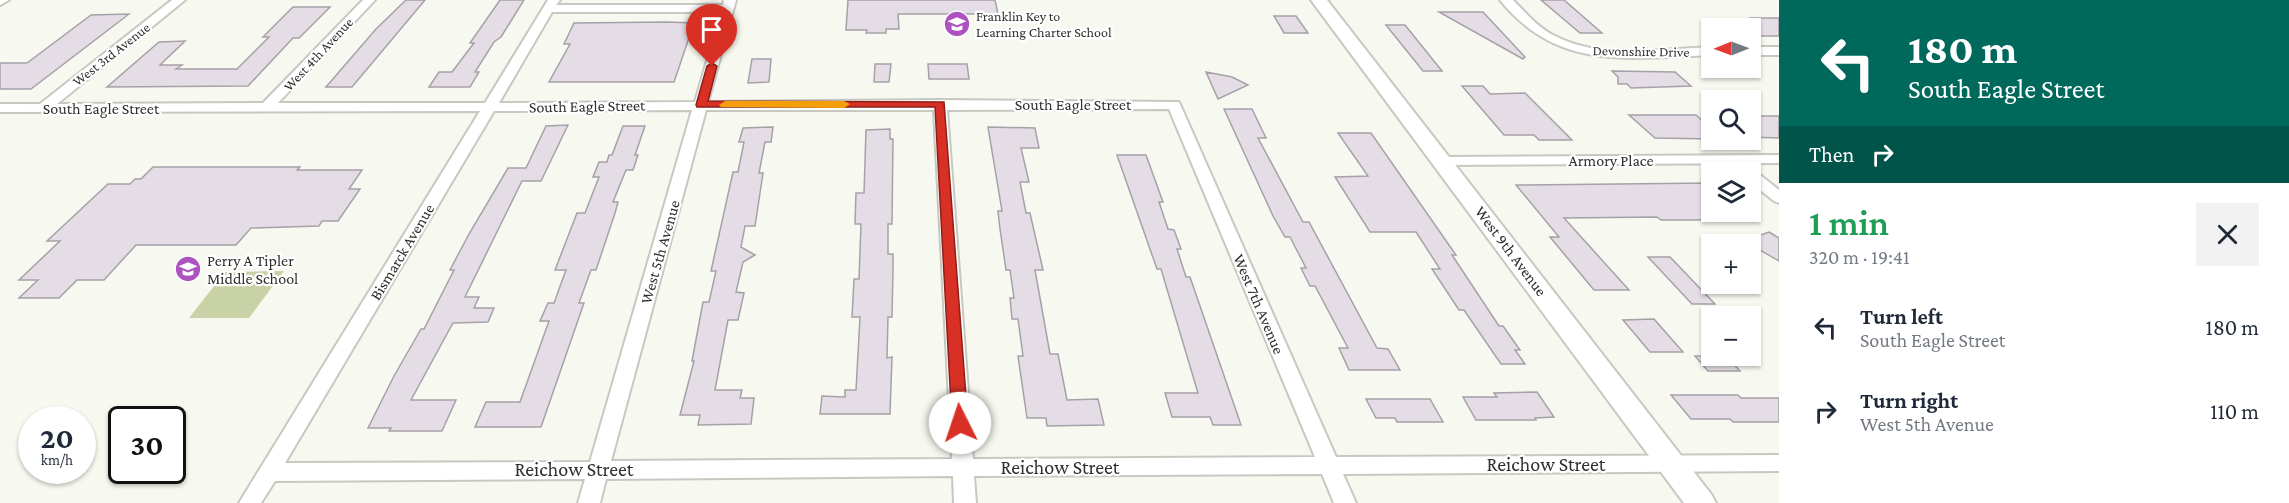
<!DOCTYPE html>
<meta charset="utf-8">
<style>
:root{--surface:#fff;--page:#f2f2f3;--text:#1f2937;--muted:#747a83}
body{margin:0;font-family:"Crimson Pro",serif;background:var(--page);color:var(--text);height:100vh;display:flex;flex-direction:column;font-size:22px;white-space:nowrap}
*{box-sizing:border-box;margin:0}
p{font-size:20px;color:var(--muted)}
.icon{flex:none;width:33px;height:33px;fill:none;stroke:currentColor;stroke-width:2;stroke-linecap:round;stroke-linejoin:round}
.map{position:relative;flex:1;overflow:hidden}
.sheet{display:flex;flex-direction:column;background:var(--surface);width:510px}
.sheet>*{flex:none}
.banner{background:#00695c;color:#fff;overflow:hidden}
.needle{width:39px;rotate:269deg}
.fabs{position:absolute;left:1701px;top:18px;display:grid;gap:12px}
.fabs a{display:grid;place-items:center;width:60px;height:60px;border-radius:0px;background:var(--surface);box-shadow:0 2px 4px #0004;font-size:30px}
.speed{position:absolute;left:18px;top:406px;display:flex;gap:12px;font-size:30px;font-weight:700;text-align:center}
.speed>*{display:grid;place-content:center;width:78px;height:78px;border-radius:50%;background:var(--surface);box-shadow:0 2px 4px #0004;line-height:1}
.speed small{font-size:15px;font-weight:400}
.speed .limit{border:3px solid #111;border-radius:9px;background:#fff;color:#111}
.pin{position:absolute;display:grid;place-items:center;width:51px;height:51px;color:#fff;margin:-62px -26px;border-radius:50% 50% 50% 0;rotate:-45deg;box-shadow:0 0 6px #0007}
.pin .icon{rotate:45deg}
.me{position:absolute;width:66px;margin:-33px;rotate:356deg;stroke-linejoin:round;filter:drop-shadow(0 0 4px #0008)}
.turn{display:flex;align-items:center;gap:21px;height:126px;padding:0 30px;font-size:27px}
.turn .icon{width:78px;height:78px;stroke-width:2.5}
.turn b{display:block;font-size:42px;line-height:51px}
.then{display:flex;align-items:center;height:57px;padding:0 30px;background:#0003;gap:12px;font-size:22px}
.round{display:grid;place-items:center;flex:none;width:63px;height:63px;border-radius:0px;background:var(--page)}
.overview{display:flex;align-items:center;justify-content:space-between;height:102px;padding:0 30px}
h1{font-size:36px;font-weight:600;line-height:45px;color:#1e9e55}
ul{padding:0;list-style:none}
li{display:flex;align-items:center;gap:18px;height:84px;padding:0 30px}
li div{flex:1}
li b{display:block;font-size:22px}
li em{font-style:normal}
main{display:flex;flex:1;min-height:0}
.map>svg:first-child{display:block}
.green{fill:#c9d2a7}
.building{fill:#e4dde5;stroke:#a6a0a8;stroke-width:1.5}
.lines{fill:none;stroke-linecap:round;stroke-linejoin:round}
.minor-casing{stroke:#c7c9c0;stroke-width:4}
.secondary-casing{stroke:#c7c9c0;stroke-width:4}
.minor{fill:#fff;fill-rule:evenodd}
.secondary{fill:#fff;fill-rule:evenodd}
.route{fill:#d93025;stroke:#8d1f18;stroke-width:1.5}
.slow{fill:#f59e0b}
.labels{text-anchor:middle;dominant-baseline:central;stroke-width:4.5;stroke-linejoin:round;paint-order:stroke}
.far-poi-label{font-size:14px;fill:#2f302d;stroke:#fff;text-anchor:start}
.far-street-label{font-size:14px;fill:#2f302d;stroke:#fff}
.street-label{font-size:16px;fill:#2f302d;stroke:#fff}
.poi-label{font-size:16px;fill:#2f302d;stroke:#fff;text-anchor:start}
.near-street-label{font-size:20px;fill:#2f302d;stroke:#fff}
</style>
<main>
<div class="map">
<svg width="1779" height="503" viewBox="0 0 1779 503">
<rect width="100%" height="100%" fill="#f7f9f0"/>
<path class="green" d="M 284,271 L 249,318 L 189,318 L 225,272 Z"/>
<path class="building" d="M 406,0 L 425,0 L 352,87 L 326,87 L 376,29 Z
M 500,0 L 524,0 L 501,37 L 494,42 L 475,72 L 479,72 L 470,87 L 429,87 L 439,72 L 452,72 L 474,43 L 470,43 Z
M 848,0 L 995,0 L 998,14 L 898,14 L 899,29 L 886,29 L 886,33 L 866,33 L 867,30 L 846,30 Z
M 1541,0 L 1564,0 L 1602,33 L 1580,33 Z
M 293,7 L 330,7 L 299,38 L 293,38 L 248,86 L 107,87 L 159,42 L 185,41 L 160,65 L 182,65 L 176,69 L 237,69 L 269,37 L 263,37 Z
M 1439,12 L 1483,12 L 1525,57 L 1523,59 Z
M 129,14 L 31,89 L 0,89 L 0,63 L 27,63 L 91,15 Z
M 1274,16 L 1296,16 L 1308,33 L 1284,33 Z
M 1750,18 L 1779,18 L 1779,36 L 1750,36 Z
M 574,23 L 666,22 L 694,23 L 674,82 L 549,82 L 570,44 L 564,44 Z
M 1386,25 L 1405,25 L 1442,71 L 1423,71 Z
M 752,59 L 771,59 L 769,82 L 748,83 Z
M 875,64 L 891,64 L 889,82 L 874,82 Z
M 928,64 L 967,64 L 969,79 L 929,79 Z
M 1612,71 L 1675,72 L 1691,86 L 1631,88 L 1627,84 L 1618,84 L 1618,77 Z
M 1206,72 L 1232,77 L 1248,85 L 1218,99 Z
M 1462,86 L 1483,86 L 1490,94 L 1525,93 L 1572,140 L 1539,140 L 1534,135 L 1504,135 Z
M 1224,109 L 1252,109 L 1266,138 L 1258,138 L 1303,222 L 1309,222 L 1377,348 L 1388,349 L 1400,370 L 1349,370 L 1339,348 L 1348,348 L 1315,286 L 1310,286 L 1301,268 L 1306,268 L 1290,237 L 1285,237 L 1273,216 Z
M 1629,115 L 1696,115 L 1712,129 L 1712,139 L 1655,138 Z
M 1750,116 L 1779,116 L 1779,138 L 1750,137 Z
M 568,125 L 541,181 L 522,181 L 465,297 L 479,297 L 474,308 L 494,308 L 488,322 L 453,323 L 411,400 L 456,400 L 442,431 L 389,431 L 391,428 L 368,428 L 394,376 L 421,329 L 424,329 L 454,270 L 450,270 L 469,234 L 508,168 L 526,168 L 546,126 Z
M 623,126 L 645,126 L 635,155 L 638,155 L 633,170 L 626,170 L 613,202 L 618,202 L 615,213 L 596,270 L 591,270 L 579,303 L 584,303 L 541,427 L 475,427 L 486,402 L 520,402 L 549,321 L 540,321 L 548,303 L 554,303 L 566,270 L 555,270 L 577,213 L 585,213 L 599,177 L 593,177 L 599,162 L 607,162 L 609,155 L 612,155 Z
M 773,127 L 771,142 L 765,142 L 759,173 L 763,173 L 755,226 L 745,226 L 741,247 L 755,255 L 743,262 L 736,292 L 744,293 L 738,320 L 728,320 L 715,390 L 742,390 L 740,398 L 754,398 L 751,424 L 698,425 L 700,415 L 680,415 L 694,361 L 692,361 L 703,302 L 709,302 L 716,271 L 711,271 L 733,172 L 738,172 L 744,142 L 739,142 L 743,128 Z
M 988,127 L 1035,128 L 1039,148 L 1021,148 L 1029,182 L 1020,182 L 1026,213 L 1030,213 L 1043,270 L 1035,270 L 1050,354 L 1058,354 L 1067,400 L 1098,399 L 1104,425 L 1047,426 L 1046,418 L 1027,418 L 1018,356 L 1023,356 L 1018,319 L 1012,319 L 1010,298 L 1014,298 L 1010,270 L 1006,270 L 1000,229 L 998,211 L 1002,211 Z
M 890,129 L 890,139 L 893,139 L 892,224 L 888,224 L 888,254 L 893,254 L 893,270 L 892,317 L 888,317 L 887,358 L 892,357 L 890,414 L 820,414 L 822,396 L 845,397 L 845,390 L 856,390 L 860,317 L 852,317 L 854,279 L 859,279 L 861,224 L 855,224 L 856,193 L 864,193 L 866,130 Z
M 1338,133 L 1371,133 L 1456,255 L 1452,255 L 1499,326 L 1503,326 L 1520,350 L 1515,350 L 1525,364 L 1501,364 L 1464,310 L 1459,310 L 1432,269 L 1440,269 L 1416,232 L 1370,232 L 1335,177 L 1368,176 Z
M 1117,155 L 1146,155 L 1163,202 L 1159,202 L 1168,229 L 1174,230 L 1181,249 L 1177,249 L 1186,277 L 1190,277 L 1241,425 L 1213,425 L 1210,417 L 1172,417 L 1165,393 L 1198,393 L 1161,269 L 1157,269 Z
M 153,167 L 300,167 L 297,170 L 362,170 L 349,189 L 360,189 L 338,221 L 322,221 L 319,226 L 251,228 L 236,245 L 136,245 L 104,280 L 77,280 L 59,298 L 19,298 L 38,280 L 19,280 L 60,241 L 47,241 L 108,184 L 130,184 L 135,179 L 141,179 Z
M 1712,183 L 1712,220 L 1661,220 L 1657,217 L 1564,218 L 1629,290 L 1594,290 L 1550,237 L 1559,237 L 1516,185 Z
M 1769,232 L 1779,238 L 1779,261 L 1744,241 Z
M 1648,257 L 1670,257 L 1715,304 L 1692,304 Z
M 1654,319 L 1683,352 L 1650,352 L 1623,320 Z
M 1695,356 L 1726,356 L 1740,371 L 1708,371 Z
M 1537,392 L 1554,417 L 1535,418 L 1536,420 L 1476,420 L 1463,397 L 1497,397 L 1494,393 Z
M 1671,395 L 1738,395 L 1741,398 L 1779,398 L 1779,422 L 1733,422 L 1730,419 L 1691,419 Z
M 1366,399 L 1430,399 L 1443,422 L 1397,422 L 1395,418 L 1376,418 Z"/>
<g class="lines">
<g class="minor-casing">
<path id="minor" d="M 0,0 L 9,0 L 0,5 Z
M 172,0 L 185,0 L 57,104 L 263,103 L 363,0 L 375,0 L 278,103 L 485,103 L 548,0 L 560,0 L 556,5 L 723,5 L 724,0 L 736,0 L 708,102 L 940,100 L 1179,102 L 1336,457 L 1779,455 L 1779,471 L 1343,474 L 1356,503 L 1334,503 L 1322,474 L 974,476 L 976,503 L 954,503 L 953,476 L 606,479 L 600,503 L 578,503 L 585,479 L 275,481 L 261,503 L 239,503 L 480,111 L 0,112 L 0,104 L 40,104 ZM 552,12 L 721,12 L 695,102 L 499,103 ZM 1169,109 L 1315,457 L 973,459 L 947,110 ZM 692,110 L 590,462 L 285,463 L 494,111 ZM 706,110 L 934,110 L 952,459 L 611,461 Z
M 1500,0 L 1513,0 C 1526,13 1538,28 1555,36 C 1601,60 1662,49 1712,47 L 1712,55 C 1630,58 1558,72 1500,0 Z
M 1750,47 L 1779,47 L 1779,55 L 1750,55 Z
M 1779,155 L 1779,163 L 1443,165 L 1436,161 L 1443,157 Z
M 1750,170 L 1755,171 L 1779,190 L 1779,203 L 1774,201 L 1750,182 L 1750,172 L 1744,172 Z"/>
</g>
<g class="secondary-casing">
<path id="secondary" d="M 1311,0 L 1327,0 L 1711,494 L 1716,503 L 1684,503 Z"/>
</g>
<use href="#minor" class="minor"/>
<use href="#secondary" class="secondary"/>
</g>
<path class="route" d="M 712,63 L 717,66 L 708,101 L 944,102 L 968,423 L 966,427 L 960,429 L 954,427 L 952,423 L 935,107 L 697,107 L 696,105 L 707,66 Z"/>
<path class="slow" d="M 725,101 L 844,101 L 850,104 L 844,108 L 721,107 L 719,105 Z"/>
<defs>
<g id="school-disc" transform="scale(1.35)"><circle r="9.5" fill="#ad53bf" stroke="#fff"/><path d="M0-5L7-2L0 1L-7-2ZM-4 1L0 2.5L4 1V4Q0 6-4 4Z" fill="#fff"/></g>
</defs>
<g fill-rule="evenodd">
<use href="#school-disc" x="957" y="24"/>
<use href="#school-disc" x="188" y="269"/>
</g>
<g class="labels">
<g class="far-poi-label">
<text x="976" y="16">Franklin Key to<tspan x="976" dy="16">Learning Charter School</tspan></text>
</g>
<g class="far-street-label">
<text transform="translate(1641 51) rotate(1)">Devonshire Drive</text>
<text transform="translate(111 54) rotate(-38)">West 3rd Avenue</text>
<text transform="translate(318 54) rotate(-47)">West 4th Avenue</text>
</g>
<g class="street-label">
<text x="1073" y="104">South Eagle Street</text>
<text transform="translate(587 106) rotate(-1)">South Eagle Street</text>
<text x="101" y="108">South Eagle Street</text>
<text x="1611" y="160">Armory Place</text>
<text transform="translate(1511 251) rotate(53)">West 9th Avenue</text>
<text transform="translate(402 252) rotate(-59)">Bismarck Avenue</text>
<text transform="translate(660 252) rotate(-74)">West 5th Avenue</text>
<text transform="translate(1259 304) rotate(67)">West 7th Avenue</text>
</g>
<g class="poi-label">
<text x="207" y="260">Perry A Tipler<tspan x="207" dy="18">Middle School</tspan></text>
</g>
<g class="near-street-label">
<text x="1546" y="464">Reichow Street</text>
<text x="1060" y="467">Reichow Street</text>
<text x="574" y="469">Reichow Street</text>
</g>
</g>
</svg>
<div class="fabs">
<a><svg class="needle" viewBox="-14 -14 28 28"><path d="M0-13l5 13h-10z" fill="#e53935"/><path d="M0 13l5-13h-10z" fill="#747a83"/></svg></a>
<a><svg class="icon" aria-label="search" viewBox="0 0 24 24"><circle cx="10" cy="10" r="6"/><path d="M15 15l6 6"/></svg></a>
<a><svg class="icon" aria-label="layers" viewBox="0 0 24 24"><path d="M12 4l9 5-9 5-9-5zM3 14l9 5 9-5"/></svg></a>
<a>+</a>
<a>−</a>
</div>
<div class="speed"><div>20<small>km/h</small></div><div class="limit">30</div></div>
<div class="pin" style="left:712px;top:66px;background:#d93025"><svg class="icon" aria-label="arrive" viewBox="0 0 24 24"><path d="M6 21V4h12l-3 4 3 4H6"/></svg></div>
<svg class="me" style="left:960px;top:423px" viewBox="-20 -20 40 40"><circle r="19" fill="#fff"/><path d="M0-13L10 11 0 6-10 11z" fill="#d93025"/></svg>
</div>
<section class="sheet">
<div class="banner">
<div class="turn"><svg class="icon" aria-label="left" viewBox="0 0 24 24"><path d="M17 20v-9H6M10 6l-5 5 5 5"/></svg><div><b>180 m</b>South Eagle Street</div></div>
<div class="then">Then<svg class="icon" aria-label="right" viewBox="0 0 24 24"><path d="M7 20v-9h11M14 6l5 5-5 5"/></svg></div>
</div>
<div class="overview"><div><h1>1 min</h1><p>320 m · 19:41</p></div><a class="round"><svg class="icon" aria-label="close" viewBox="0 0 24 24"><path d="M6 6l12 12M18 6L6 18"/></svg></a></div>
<ul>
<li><svg class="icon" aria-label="left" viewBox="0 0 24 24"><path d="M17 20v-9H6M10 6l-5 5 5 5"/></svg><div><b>Turn left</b><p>South Eagle Street</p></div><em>180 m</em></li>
<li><svg class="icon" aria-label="right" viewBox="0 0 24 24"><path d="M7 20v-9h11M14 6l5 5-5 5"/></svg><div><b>Turn right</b><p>West 5th Avenue</p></div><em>110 m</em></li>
</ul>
</section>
</main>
